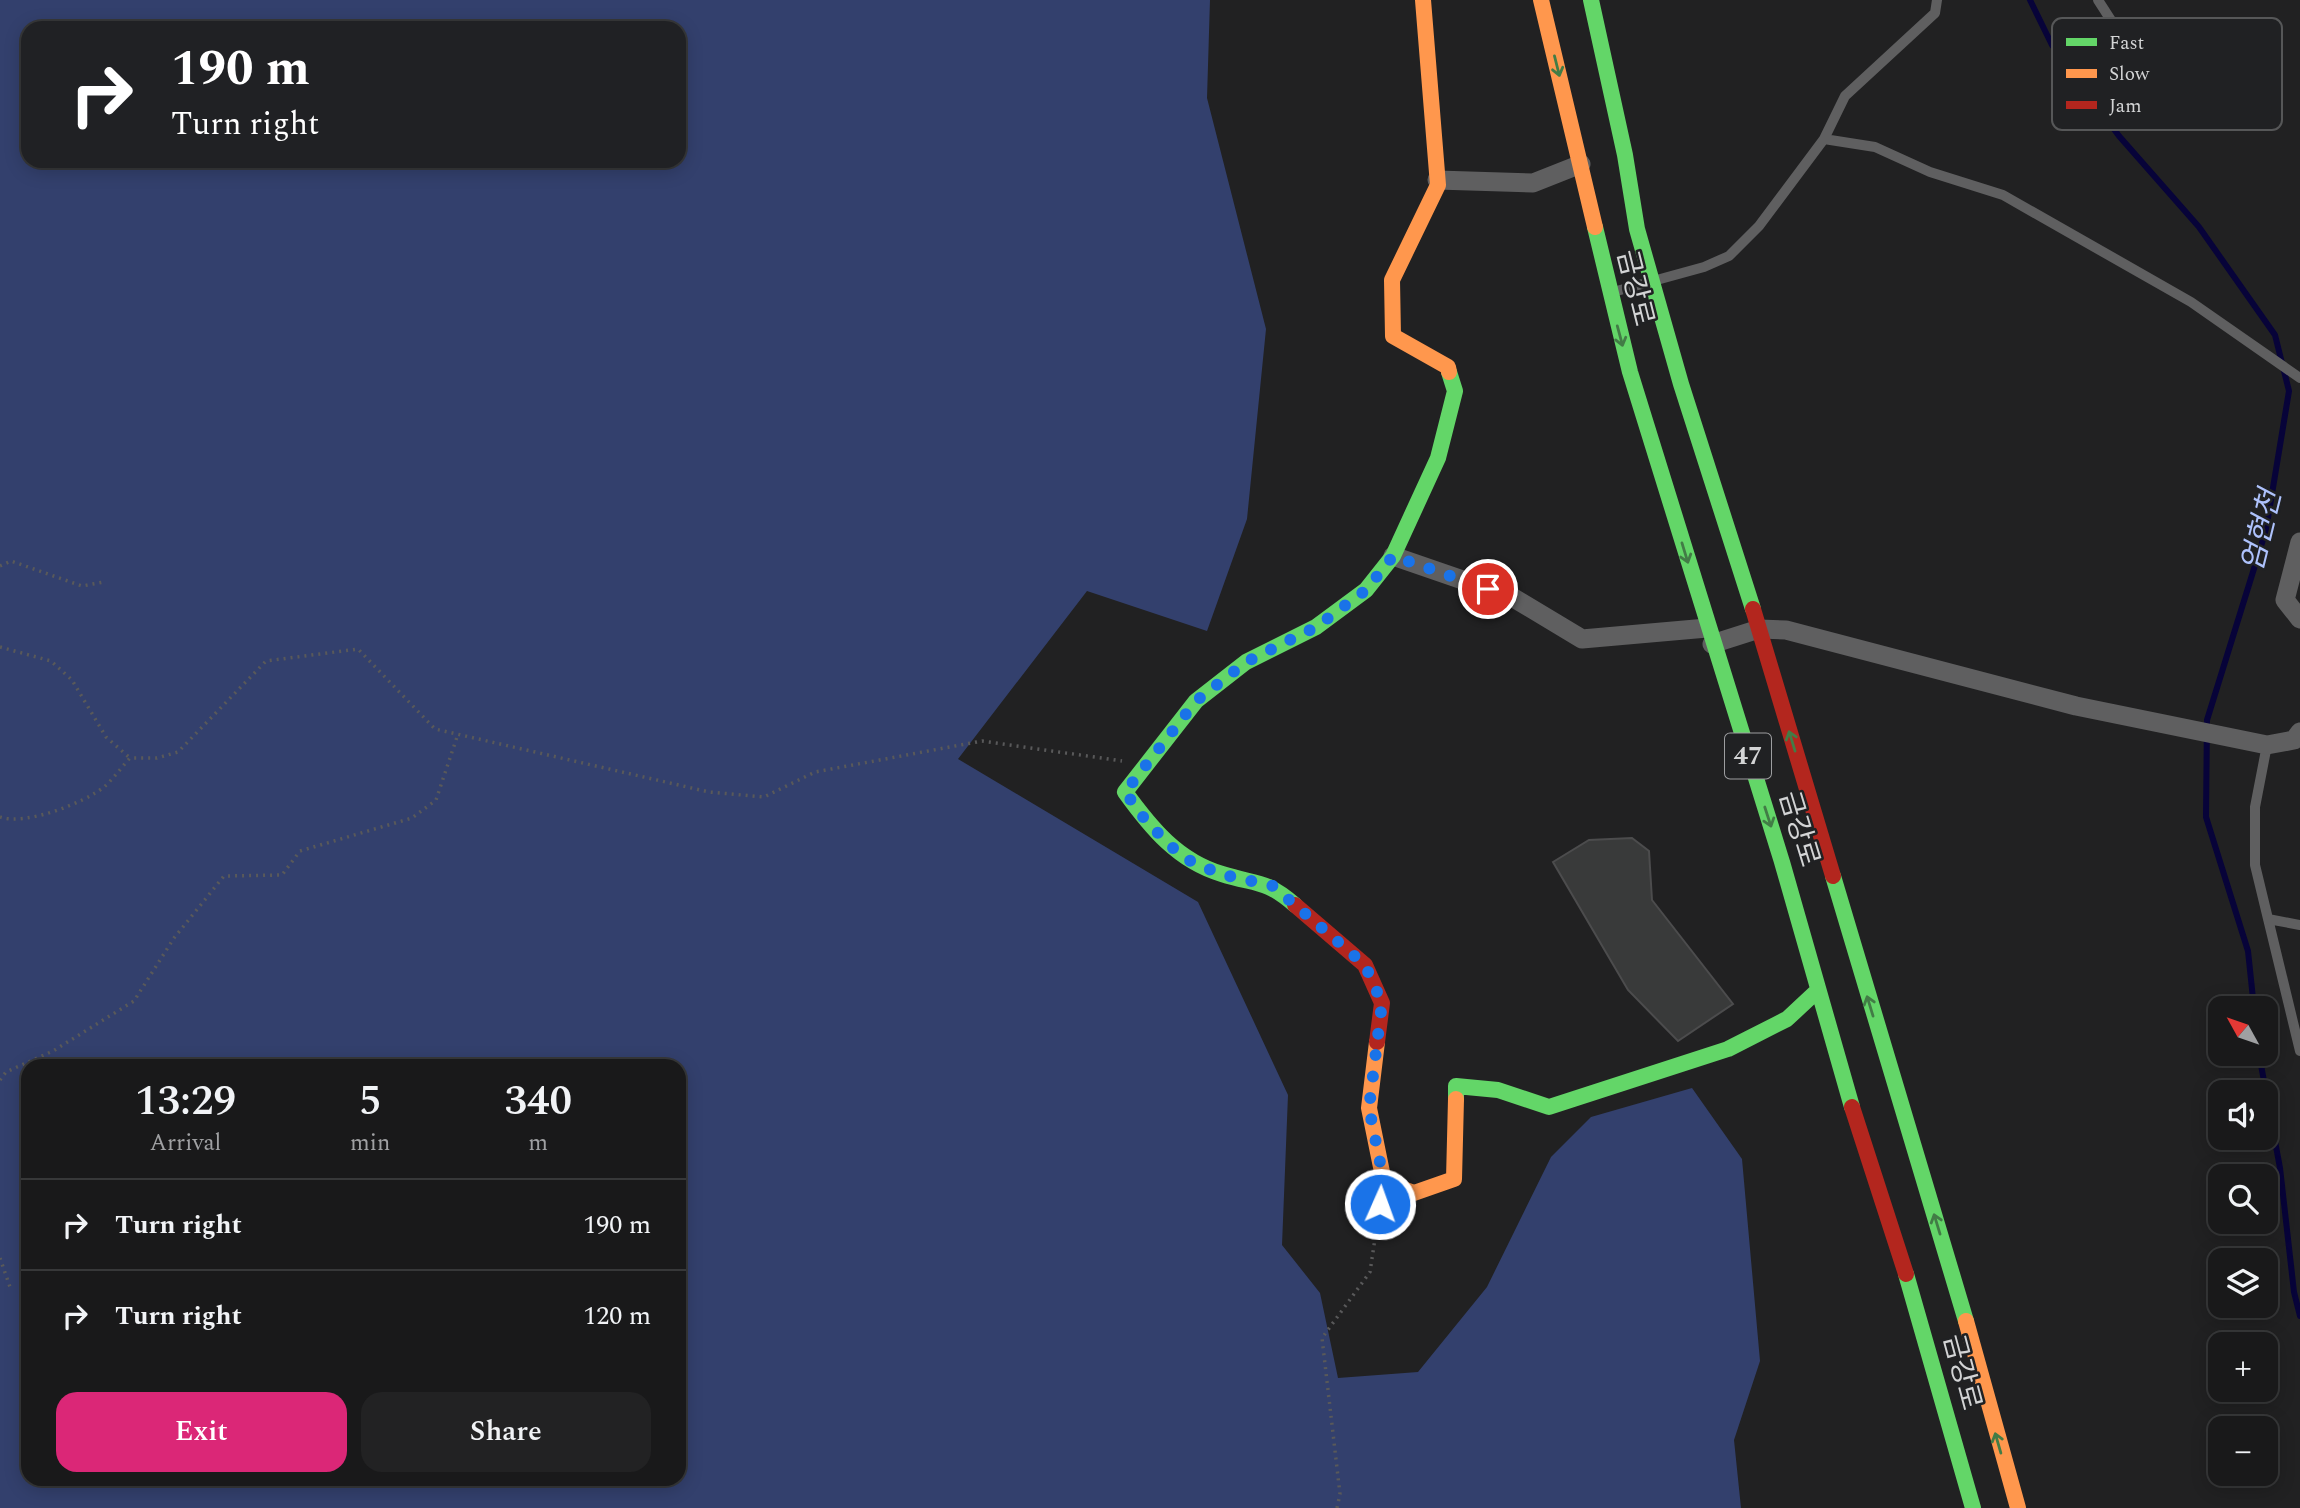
<!DOCTYPE html>
<meta charset="utf-8">
<style>
:root{--surface:#19191a;--page:#222223;--text:#f1f3f6;--muted:#9fa0a2;--line:#373839;--accent:#db2777}
body{margin:0;font-family:Spectral,"Noto Sans KR",serif;background:var(--page);color:var(--text);height:100vh;display:flex;flex-direction:column;font-size:26px;white-space:nowrap}
*{box-sizing:border-box;margin:0}
p{font-size:23px;color:var(--muted)}
.icon{flex:none;width:38px;height:38px;fill:none;stroke:currentColor;stroke-width:2;stroke-linecap:round;stroke-linejoin:round}
.map{position:relative;flex:1;overflow:hidden}
.side{position:absolute;left:21px;top:1059px;width:665px;height:427px;display:flex;flex-direction:column;background:var(--surface);border-radius:21px;box-shadow:0 4px 18px #0003,0 0 0 2px var(--line)}
.side>*{flex:none}
.banner{position:absolute;left:21px;top:21px;width:665px;height:147px;border-radius:21px;box-shadow:0 4px 18px #0003,0 0 0 2px var(--line);background:#202124;color:#fff;overflow:hidden}
.needle{width:46px;rotate:310deg}
.fabs{position:absolute;left:2208px;top:996px;display:grid;gap:14px}
.fabs a{display:grid;place-items:center;width:70px;height:70px;border-radius:14px;background:var(--surface);box-shadow:0 4px 18px #0003,0 0 0 2px var(--line);font-size:35px}
.pin{position:absolute;display:grid;place-items:center;width:60px;height:60px;color:#fff;margin:-30px;border:4px solid #fff;border-radius:50%;box-shadow:0 2px 7px #0007}
.me{position:absolute;width:77px;margin:-38px;rotate:2deg;stroke-linejoin:round;filter:drop-shadow(0 0 5px #0008)}
.turn{display:flex;align-items:center;gap:24px;height:147px;padding:0 35px;font-size:32px}
.turn .icon{width:91px;height:91px;stroke-width:2.5}
.turn b{display:block;font-size:49px;line-height:60px}
.eta{display:flex;justify-content:space-evenly;align-items:center;height:119px;text-align:center}
.eta b{font-size:42px;font-weight:600;line-height:49px}
.action{display:flex;gap:14px;margin-top:auto;padding:14px 35px}
.action a{flex:1;height:80px;border-radius:21px;background:var(--accent);color:#fff;font-size:28px;font-weight:600;line-height:80px;text-align:center}
.action a+a{background:var(--page);color:var(--text)}
ul{padding:0;list-style:none}
li{display:flex;align-items:center;gap:21px;height:91px;padding:0 35px;border-top:2px solid var(--line)}
li div{flex:1}
li b{display:block;font-size:26px}
li em{font-style:normal}
.map>svg:first-child{display:block}
.green{fill:#33406d;fill-rule:evenodd}
.lines{fill:none;stroke-linecap:round;stroke-linejoin:round}
.stream{stroke:#070339;stroke-width:6}
.building{fill:#393a3a;stroke:#4c4c4d;stroke-width:2}
.path{stroke:#59595a;stroke-width:3.5;stroke-dasharray:2 5;stroke-linecap:butt}
.lane{stroke:#5f5f60;stroke-width:10}
.street{stroke:#5f5f60;stroke-width:19}
.fast{stroke:#63d668;stroke-width:16}
.slow{stroke:#ff974d;stroke-width:16}
.jam{stroke:#b3261e;stroke-width:16}
.oneway{stroke:#427c46}
.route{stroke:#1a73e8;stroke-width:12;stroke-dasharray:0 21.6}
.labels{text-anchor:middle;dominant-baseline:central;stroke-width:5;stroke-linejoin:round;paint-order:stroke}
.shield{fill:#202123;stroke:#9d9ea0;stroke-width:2}
.shield-label{font-size:26px;font-weight:bold;fill:#d3d4d5}
.street-label{font-size:28px;fill:#d3d4d5;stroke:#202123}
.water-label{font-size:30px;font-style:italic;fill:#aec2fc;stroke:#202123}
.key{fill:#202123;stroke:#565758;stroke-width:2}
.key-label{font-size:19px;fill:#d3d4d5}
</style>
<div class="map">
<svg width="2300" height="1508" viewBox="0 0 2300 1508">
<rect width="100%" height="100%" fill="#212122"/>
<path class="green" d="M 0,0 L 1210,0 L 1207,98 L 1266,329 L 1247,519 L 1207,631 L 1087,591 L 958,759 L 1198,902 L 1288,1095 L 1282,1245 L 1320,1293 L 1338,1378 L 1418,1372 L 1487,1287 L 1551,1157 L 1591,1117 L 1692,1088 L 1742,1159 L 1760,1361 L 1734,1440 L 1741,1508 L 0,1508 ZM 28,28 L 679,28 L 679,161 L 28,161 ZM 28,1066 L 679,1066 L 679,1479 L 28,1479 Z"/>
<g class="lines">
<path class="stream" d="M 2030,0 L 2052,45 L 2119,136 L 2199,227 L 2275,335 L 2289,391 L 2266,530 L 2207,720 L 2206,817 L 2248,951 L 2254,1008
M 2259,1054 L 2266,1092
M 2266,1093 L 2280,1168 L 2294,1292 L 2300,1316"/>
</g>
<path class="building" d="M 1632,838 L 1649,851 L 1652,900 L 1733,1004 L 1678,1041 L 1628,990 L 1553,862 L 1589,840 Z"/>
<g class="lines">
<path class="path" d="M 0,566 L 11,561 L 82,586 L 104,582
M 0,647 L 51,661 L 72,680 L 106,737 L 130,758
M 0,817 C 25,826 84,803 104,787 C 113,779 121,768 130,758 L 157,758 L 178,752 L 266,661 L 358,649 L 435,729 L 709,792 L 764,797 L 815,772 L 982,741 L 1122,761
M 0,1080 L 6,1072 L 53,1051 L 134,1001 L 174,938 L 224,876 L 282,875 L 300,851 L 412,818 L 436,800 L 458,734
M 0,1258 L 10,1287
M 1337,1508 L 1340,1494 L 1322,1338 L 1370,1272 L 1380,1205"/>
<path class="lane" d="M 2098,0 L 2125,42
M 1824,139 L 1875,147 L 1930,172 L 2003,195 L 2191,302 L 2300,378
M 1613,292 L 1704,267 L 1729,256 L 1759,226 L 1824,139 L 1845,96 L 1935,13 L 1937,0
M 2267,745 L 2255,807 L 2255,865 L 2300,1051
M 2268,919 L 2300,925"/>
<path class="street" d="M 1437,180 L 1533,183 L 1581,164
M 2300,542 L 2285,600 L 2300,619
M 1393,556 L 1512,597 L 1582,639 L 1707,628
M 1712,644 L 1759,629 L 1786,630 L 2076,706 L 2267,745 L 2294,740 L 2300,732"/>
<path class="fast" d="M 1591,0 L 1625,155 L 1637,229 L 1681,384 L 1753,609
M 1595,227 L 1630,372 L 1782,862 L 1852,1107
M 1833,876 L 1966,1321
M 1295,905 C 1265,879 1257,885 1222,874 C 1178,861 1151,828 1125,792 L 1196,701 L 1246,662 L 1316,627 L 1366,590 L 1393,556 L 1438,458 L 1455,391 L 1449,372
M 1456,1099 L 1456,1086 L 1498,1090 L 1549,1107 L 1728,1049 L 1787,1019 L 1817,991
M 1906,1274 L 1973,1508"/>
<path class="slow" d="M 1423,0 L 1438,185 L 1392,280 L 1393,336 L 1448,367 L 1449,372
M 1541,0 L 1595,227
M 1377,1042 L 1369,1108 L 1384,1182 L 1414,1193 L 1454,1179 L 1456,1099
M 1966,1321 L 2018,1508"/>
<path class="jam" d="M 1753,609 L 1833,876
M 1295,905 L 1365,965 L 1382,1003 L 1377,1042
M 1852,1107 L 1906,1274"/>
</g>
<defs><path id="oneway-shaft" d="M-6 0H5M1.5-3L5.5 0L1.5 3" fill="none" stroke-width="1.6" stroke-linecap="round" stroke-linejoin="round" transform="scale(1.75)"/></defs>
<g class="oneway">
<use href="#oneway-shaft" transform="translate(1557 66) rotate(76)"/>
<use href="#oneway-shaft" transform="translate(1620 336) rotate(75)"/>
<use href="#oneway-shaft" transform="translate(1685 553) rotate(73)"/>
<use href="#oneway-shaft" transform="translate(1792 741) rotate(-107)"/>
<use href="#oneway-shaft" transform="translate(1768 817) rotate(72)"/>
<use href="#oneway-shaft" transform="translate(1870 1006) rotate(-107)"/>
<use href="#oneway-shaft" transform="translate(1937 1224) rotate(-107)"/>
<use href="#oneway-shaft" transform="translate(1998 1443) rotate(-106)"/>
</g>
<g class="lines">
<path class="route" d="M 1380,1204 L 1384,1182 L 1369,1108 L 1382,1003 L 1365,965 L 1273,886 L 1220,874 L 1182,857 L 1146,821 L 1125,792 L 1196,701 L 1246,662 L 1316,627 L 1366,590 L 1393,556 L 1488,589"/>
</g>
<g class="labels">
<rect class="shield" x="1725" y="733.5" width="46" height="45" rx="5"/>
<g class="shield-label">
<text x="1748" y="756">47</text>
</g>
<g class="street-label">
<text transform="translate(1635 288) rotate(76)">금강로</text>
<text transform="translate(1799 829) rotate(73)">금강로</text>
<text transform="translate(1962 1372) rotate(75)">금강로</text>
</g>
<g class="water-label">
<text transform="translate(2262 531) rotate(-76)">엄현천</text>
</g>
</g>
<rect x="2052" y="18" width="230" height="112" rx="10" class="key"/>
<rect x="2066" y="38" width="31" height="8" fill="#63d668"/>
<rect x="2066" y="69" width="31" height="9" fill="#ff974d"/>
<rect x="2066" y="101" width="31" height="8" fill="#b3261e"/>
<g class="key-label">
<text x="2109" y="49">Fast</text>
<text x="2109" y="80">Slow</text>
<text x="2109" y="112">Jam</text>
</g>
</svg>
<div class="fabs">
<a><svg class="needle" viewBox="-14 -14 28 28"><path d="M0-13l5 13h-10z" fill="#e53935"/><path d="M0 13l5-13h-10z" fill="#9fa0a2"/></svg></a>
<a><svg class="icon" aria-label="sound" viewBox="0 0 24 24"><path d="M4 9h4l5-4v14l-5-4H4zM17 9q2 3 0 6"/></svg></a>
<a><svg class="icon" aria-label="search" viewBox="0 0 24 24"><circle cx="10" cy="10" r="6"/><path d="M15 15l6 6"/></svg></a>
<a><svg class="icon" aria-label="layers" viewBox="0 0 24 24"><path d="M12 4l9 5-9 5-9-5zM3 14l9 5 9-5"/></svg></a>
<a>+</a>
<a>−</a>
</div>
<div class="pin" style="left:1488px;top:589px;background:#d93025"><svg class="icon" aria-label="arrive" viewBox="0 0 24 24"><path d="M6 21V4h12l-3 4 3 4H6"/></svg></div>
<svg class="me" style="left:1380px;top:1204px" viewBox="-20 -20 40 40"><circle r="17" fill="#1a73e8" stroke="#fff" stroke-width="3"/><path d="M0-11L8 9 0 5-8 9z" fill="#fff"/></svg>
<div class="banner">
<div class="turn"><svg class="icon" aria-label="right" viewBox="0 0 24 24"><path d="M7 20v-9h11M14 6l5 5-5 5"/></svg><div><b>190 m</b>Turn right</div></div>
</div>
<section class="side">
<div class="eta">
<div><b>13:29</b><p>Arrival</p></div>
<div><b>5</b><p>min</p></div>
<div><b>340</b><p>m</p></div>
</div>
<ul>
<li><svg class="icon" aria-label="right" viewBox="0 0 24 24"><path d="M7 20v-9h11M14 6l5 5-5 5"/></svg><div><b>Turn right</b></div><em>190 m</em></li>
<li><svg class="icon" aria-label="right" viewBox="0 0 24 24"><path d="M7 20v-9h11M14 6l5 5-5 5"/></svg><div><b>Turn right</b></div><em>120 m</em></li>
</ul>
<div class="action"><a>Exit</a><a>Share</a></div>
</section>
</div>
